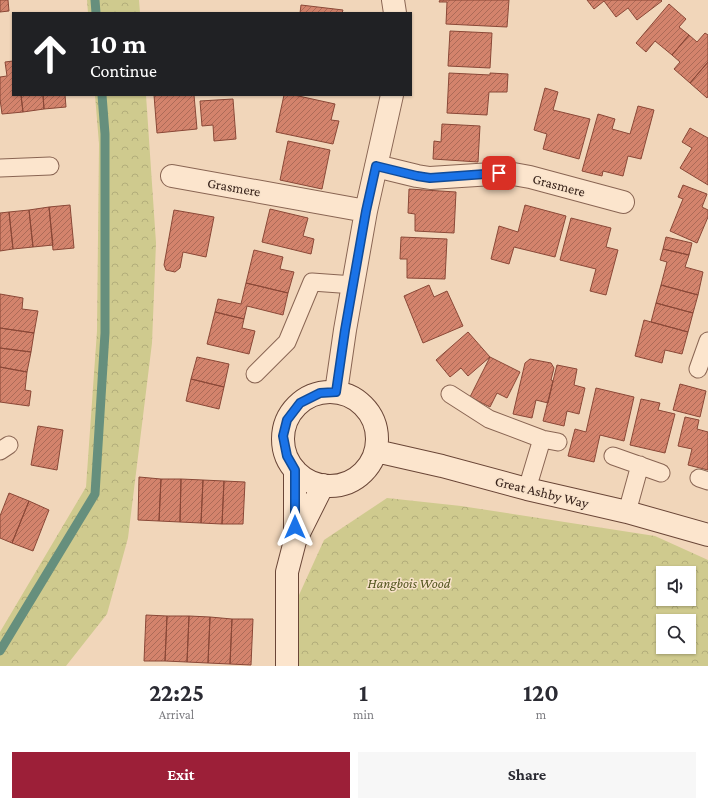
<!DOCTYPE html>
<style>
:root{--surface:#fff;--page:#f7f7f7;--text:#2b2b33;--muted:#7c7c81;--accent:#9c1f38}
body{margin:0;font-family:"Crimson Pro",serif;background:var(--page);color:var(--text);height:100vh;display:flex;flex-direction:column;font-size:15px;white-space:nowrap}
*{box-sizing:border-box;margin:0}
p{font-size:13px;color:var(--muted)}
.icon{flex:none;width:22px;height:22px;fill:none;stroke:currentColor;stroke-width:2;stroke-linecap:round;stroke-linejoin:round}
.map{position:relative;height:666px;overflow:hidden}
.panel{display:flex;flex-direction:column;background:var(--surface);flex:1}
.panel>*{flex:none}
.top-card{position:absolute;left:12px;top:12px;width:400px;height:84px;border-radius:0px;box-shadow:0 1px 3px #0004;background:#202124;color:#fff;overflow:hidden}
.tools{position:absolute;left:656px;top:566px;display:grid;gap:8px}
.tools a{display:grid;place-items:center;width:40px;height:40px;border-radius:0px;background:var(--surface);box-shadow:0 1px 3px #0004;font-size:20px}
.pin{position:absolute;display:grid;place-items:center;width:34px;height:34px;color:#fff;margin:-17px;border-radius:8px;box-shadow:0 2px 6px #0006}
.me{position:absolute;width:44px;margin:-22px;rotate:0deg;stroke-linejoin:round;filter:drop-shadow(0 0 3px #0008)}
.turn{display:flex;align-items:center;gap:14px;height:84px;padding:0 12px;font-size:18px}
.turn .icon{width:52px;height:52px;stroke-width:2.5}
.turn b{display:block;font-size:28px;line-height:34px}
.eta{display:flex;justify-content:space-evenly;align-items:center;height:68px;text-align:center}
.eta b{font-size:24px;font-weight:700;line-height:28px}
.cta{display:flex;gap:8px;margin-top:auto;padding:8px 12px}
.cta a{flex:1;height:46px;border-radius:0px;background:var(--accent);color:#fff;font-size:16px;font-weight:700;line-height:46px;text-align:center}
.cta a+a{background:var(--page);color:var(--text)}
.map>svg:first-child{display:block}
.forest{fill:url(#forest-crowns);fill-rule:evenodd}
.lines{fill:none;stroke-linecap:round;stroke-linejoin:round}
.stream{stroke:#668f7d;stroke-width:9}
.building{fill:url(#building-hatch);stroke:#8a4837}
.lane-casing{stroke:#896553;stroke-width:19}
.street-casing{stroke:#896553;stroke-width:24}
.secondary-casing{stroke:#6a4637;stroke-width:24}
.lane{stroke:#fce5cd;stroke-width:17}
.street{stroke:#fce5cd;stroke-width:22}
.secondary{stroke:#fce5cd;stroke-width:22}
.route-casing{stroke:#114b97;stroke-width:10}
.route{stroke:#1a73e8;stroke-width:7}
.labels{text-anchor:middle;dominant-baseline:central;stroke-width:3;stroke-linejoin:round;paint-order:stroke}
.street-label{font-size:14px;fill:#37221a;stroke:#f8e2ca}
.park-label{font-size:14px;font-style:italic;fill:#52551e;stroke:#f8e2ca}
</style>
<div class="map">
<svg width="708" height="666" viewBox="0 0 708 666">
<defs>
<pattern id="forest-crowns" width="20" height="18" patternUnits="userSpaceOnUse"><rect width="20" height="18" fill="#cfca8e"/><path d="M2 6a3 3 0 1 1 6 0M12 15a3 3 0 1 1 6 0" fill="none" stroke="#b2ad7a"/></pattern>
<pattern id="building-hatch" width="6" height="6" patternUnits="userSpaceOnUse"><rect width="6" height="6" fill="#d3836c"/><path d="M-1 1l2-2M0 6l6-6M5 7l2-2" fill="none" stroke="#ac6b58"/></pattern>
</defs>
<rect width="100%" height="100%" fill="#f1d6ba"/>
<path class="forest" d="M 87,0 L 139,0 L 140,13 L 88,13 Z
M 95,95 L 146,95 L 156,243 L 152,343 L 128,538 L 107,614 L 66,666 L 0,666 L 0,632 L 86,487 L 97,331 L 99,144 Z
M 387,498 L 461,506 L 655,536 L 708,560 L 708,666 L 294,666 L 294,606 L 324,540 ZM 663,573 L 689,573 L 689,599 L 663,599 ZM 663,621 L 689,621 L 689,647 L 663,647 Z"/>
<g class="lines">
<path class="stream" d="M 95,0 L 96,13
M 0,651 L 95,494 L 105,333 L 105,134 L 102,95"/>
</g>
<path class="building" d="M 0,0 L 8,0 L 9,11 L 0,12 Z
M 440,0 L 509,0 L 507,27 L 446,24 L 447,2 L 439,2 Z
M 587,0 L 661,0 L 662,1 L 637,20 L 628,8 L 616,17 L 604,1 L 594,9 Z
M 669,4 L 686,19 L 679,27 L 689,35 L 672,55 L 655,41 L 646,52 L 636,43 Z
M 301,5 L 343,10 L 342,13 L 300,13 Z
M 450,31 L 492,33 L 490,68 L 448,66 Z
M 705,33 L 708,35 L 708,62 L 690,83 L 674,69 L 680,62 L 672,55 L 689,35 L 697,42 Z
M 13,61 L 13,95 L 21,95 L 23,112 L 2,114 L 0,99 L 0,77 L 7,76 L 5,62 Z
M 708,62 L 708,96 L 707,98 L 690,83 Z
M 449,73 L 490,75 L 490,73 L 508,74 L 507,92 L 489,92 L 487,115 L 447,113 Z
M 545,88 L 558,92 L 553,110 L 590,119 L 579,159 L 543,149 L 547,134 L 534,130 Z
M 21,95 L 43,95 L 44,109 L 23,112 Z
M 43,95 L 65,95 L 66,107 L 44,109 Z
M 154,95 L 194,95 L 197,129 L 157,133 Z
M 284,95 L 294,95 L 335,104 L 331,120 L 339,121 L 333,144 L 276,132 Z
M 233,99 L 236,139 L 214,141 L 213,125 L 202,126 L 200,101 Z
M 638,106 L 654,110 L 641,159 L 628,156 L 623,176 L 603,171 L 602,176 L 582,171 L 598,114 L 615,119 L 612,129 L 630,134 Z
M 442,124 L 480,126 L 478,162 L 433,159 L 434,141 L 441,142 Z
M 690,128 L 708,138 L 708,185 L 680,168 L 692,148 L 682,142 Z
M 288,141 L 330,150 L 322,189 L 280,180 Z
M 683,185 L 707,194 L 702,207 L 708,210 L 708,217 L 697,243 L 670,231 L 683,199 L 678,197 Z
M 409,189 L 456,192 L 454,233 L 415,231 L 415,214 L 408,213 Z
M 70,205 L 74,248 L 53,250 L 49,207 Z
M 525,205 L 566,216 L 555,257 L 514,247 L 509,264 L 491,259 L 499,226 L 518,232 Z
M 49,207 L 53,245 L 33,247 L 29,210 Z
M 270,209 L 308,218 L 303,236 L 314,239 L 311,254 L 262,242 Z
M 29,210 L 33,247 L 13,249 L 9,212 Z
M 174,210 L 214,217 L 206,257 L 183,252 L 180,268 L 175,272 L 166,270 L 164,265 Z
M 9,212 L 13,249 L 0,251 L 0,213 Z
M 571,218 L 611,228 L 606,247 L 618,250 L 606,295 L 590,291 L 596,269 L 560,260 Z
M 401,237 L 447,239 L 445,279 L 407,278 L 407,259 L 400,259 Z
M 666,237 L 692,243 L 689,255 L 663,249 Z
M 663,249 L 689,255 L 685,267 L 703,272 L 698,295 L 661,285 L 667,262 L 660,260 Z
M 254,250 L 283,257 L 280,269 L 294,272 L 288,293 L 246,283 Z
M 246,283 L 288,293 L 283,315 L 247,306 L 244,319 L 215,312 L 218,299 L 241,304 Z
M 429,285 L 434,297 L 447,291 L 463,326 L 423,343 L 404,296 Z
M 661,285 L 698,295 L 693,313 L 656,303 Z
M 0,294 L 23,298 L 22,309 L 38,311 L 34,333 L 0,328 Z
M 656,303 L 693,313 L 688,332 L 651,322 Z
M 215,312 L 244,319 L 242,328 L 255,331 L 249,354 L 207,344 Z
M 644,320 L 688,332 L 682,354 L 665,350 L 662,363 L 635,356 Z
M 0,328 L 34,333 L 31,352 L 0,348 Z
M 468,332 L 490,357 L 468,376 L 461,368 L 450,377 L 436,360 Z
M 0,348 L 31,352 L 27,372 L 0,367 Z
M 197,357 L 229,364 L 224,387 L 191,379 Z
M 490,357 L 520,372 L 507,398 L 497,393 L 490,407 L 470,397 Z
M 530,359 L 551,363 L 554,368 L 551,380 L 553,381 L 548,403 L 536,400 L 532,418 L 513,414 L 525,363 Z
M 557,365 L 577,369 L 574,385 L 585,388 L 579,414 L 567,411 L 564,426 L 543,421 Z
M 0,367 L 27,372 L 25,390 L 31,391 L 29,406 L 0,402 Z
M 191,379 L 224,387 L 219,409 L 186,401 Z
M 680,384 L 706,391 L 700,417 L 673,410 Z
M 596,388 L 634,397 L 624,441 L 600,435 L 594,462 L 568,456 L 575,429 L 586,432 Z
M 641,399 L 660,403 L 658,410 L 675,414 L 665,453 L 630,445 Z
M 685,417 L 699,420 L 697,429 L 708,432 L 708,470 L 688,465 L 692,449 L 678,446 Z
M 38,426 L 63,430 L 57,470 L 31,465 Z
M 139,477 L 161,479 L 159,521 L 138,520 Z
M 161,479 L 181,479 L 180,522 L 159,521 Z
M 181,479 L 203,480 L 201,523 L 180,522 Z
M 203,480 L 224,481 L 222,524 L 201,523 Z
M 224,481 L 245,482 L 243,524 L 222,524 Z
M 9,493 L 29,501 L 12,543 L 0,538 L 0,516 Z
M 29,501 L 49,510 L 33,551 L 12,543 Z
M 146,615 L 167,616 L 165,661 L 144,661 Z
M 167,616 L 189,616 L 187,662 L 165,661 Z
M 189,616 L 210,617 L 208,663 L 187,662 Z
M 210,617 L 232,619 L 230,664 L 208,663 Z
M 232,619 L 253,619 L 251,665 L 230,664 Z"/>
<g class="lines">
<g class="lane-casing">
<path id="lane" d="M 0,168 L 50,166
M 698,369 L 708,341
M 255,374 L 287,342 L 312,282 L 354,285
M 450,394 L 489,419 L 542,439 L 558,442
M 0,451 L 9,445
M 613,456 L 661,473
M 699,478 L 708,481
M 527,489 L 542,439
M 627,512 L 640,465"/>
</g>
<g class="street-casing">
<path id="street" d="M 393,0 L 395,13
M 376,166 L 417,176 L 430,178 L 508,173 L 530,177 L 623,202
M 172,176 L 366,211
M 336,392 L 345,330 L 366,211 L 392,95"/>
</g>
<g class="secondary-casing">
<path id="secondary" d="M283 439a47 47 0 1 1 94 0a47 47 0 1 1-94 0Z
M 376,451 L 442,466 L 527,489 L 627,512 L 708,535
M 295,536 L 295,470
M 287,666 L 287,572 L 295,541 L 323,485"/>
</g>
<use href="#lane" class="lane"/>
<use href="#street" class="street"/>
<use href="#secondary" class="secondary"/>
</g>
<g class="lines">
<g class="route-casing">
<path id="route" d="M 295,527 L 295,470 L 287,456 L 283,436 L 287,420 L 300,403 L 320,393 L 336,392 L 345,330 L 366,211 L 376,166 L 417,176 L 430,178 L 499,173"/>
</g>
<use href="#route" class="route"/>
</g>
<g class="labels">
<g class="street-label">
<text transform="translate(559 185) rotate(15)">Grasmere</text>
<text transform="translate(234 187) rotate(10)">Grasmere</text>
<text transform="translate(542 492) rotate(14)">Great Ashby Way</text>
</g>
<g class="park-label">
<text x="409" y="583">Hangbois Wood</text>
</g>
</g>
</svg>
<div class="tools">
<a><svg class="icon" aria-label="sound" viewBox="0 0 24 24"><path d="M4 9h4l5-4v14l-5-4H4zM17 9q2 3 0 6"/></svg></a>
<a><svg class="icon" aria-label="search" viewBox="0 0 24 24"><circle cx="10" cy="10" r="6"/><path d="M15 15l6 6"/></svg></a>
</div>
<div class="pin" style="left:499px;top:173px;background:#d93025"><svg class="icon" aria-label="arrive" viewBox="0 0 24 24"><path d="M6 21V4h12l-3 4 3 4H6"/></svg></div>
<svg class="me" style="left:295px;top:527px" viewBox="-20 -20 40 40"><path d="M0-17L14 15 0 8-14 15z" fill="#1a73e8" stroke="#fff" stroke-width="4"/></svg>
<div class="top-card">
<div class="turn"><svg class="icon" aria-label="ahead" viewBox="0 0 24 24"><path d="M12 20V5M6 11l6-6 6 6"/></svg><div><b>10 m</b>Continue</div></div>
</div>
</div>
<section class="panel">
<div class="eta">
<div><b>22:25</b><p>Arrival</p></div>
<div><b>1</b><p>min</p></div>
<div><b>120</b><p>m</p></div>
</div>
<div class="cta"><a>Exit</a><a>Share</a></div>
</section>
